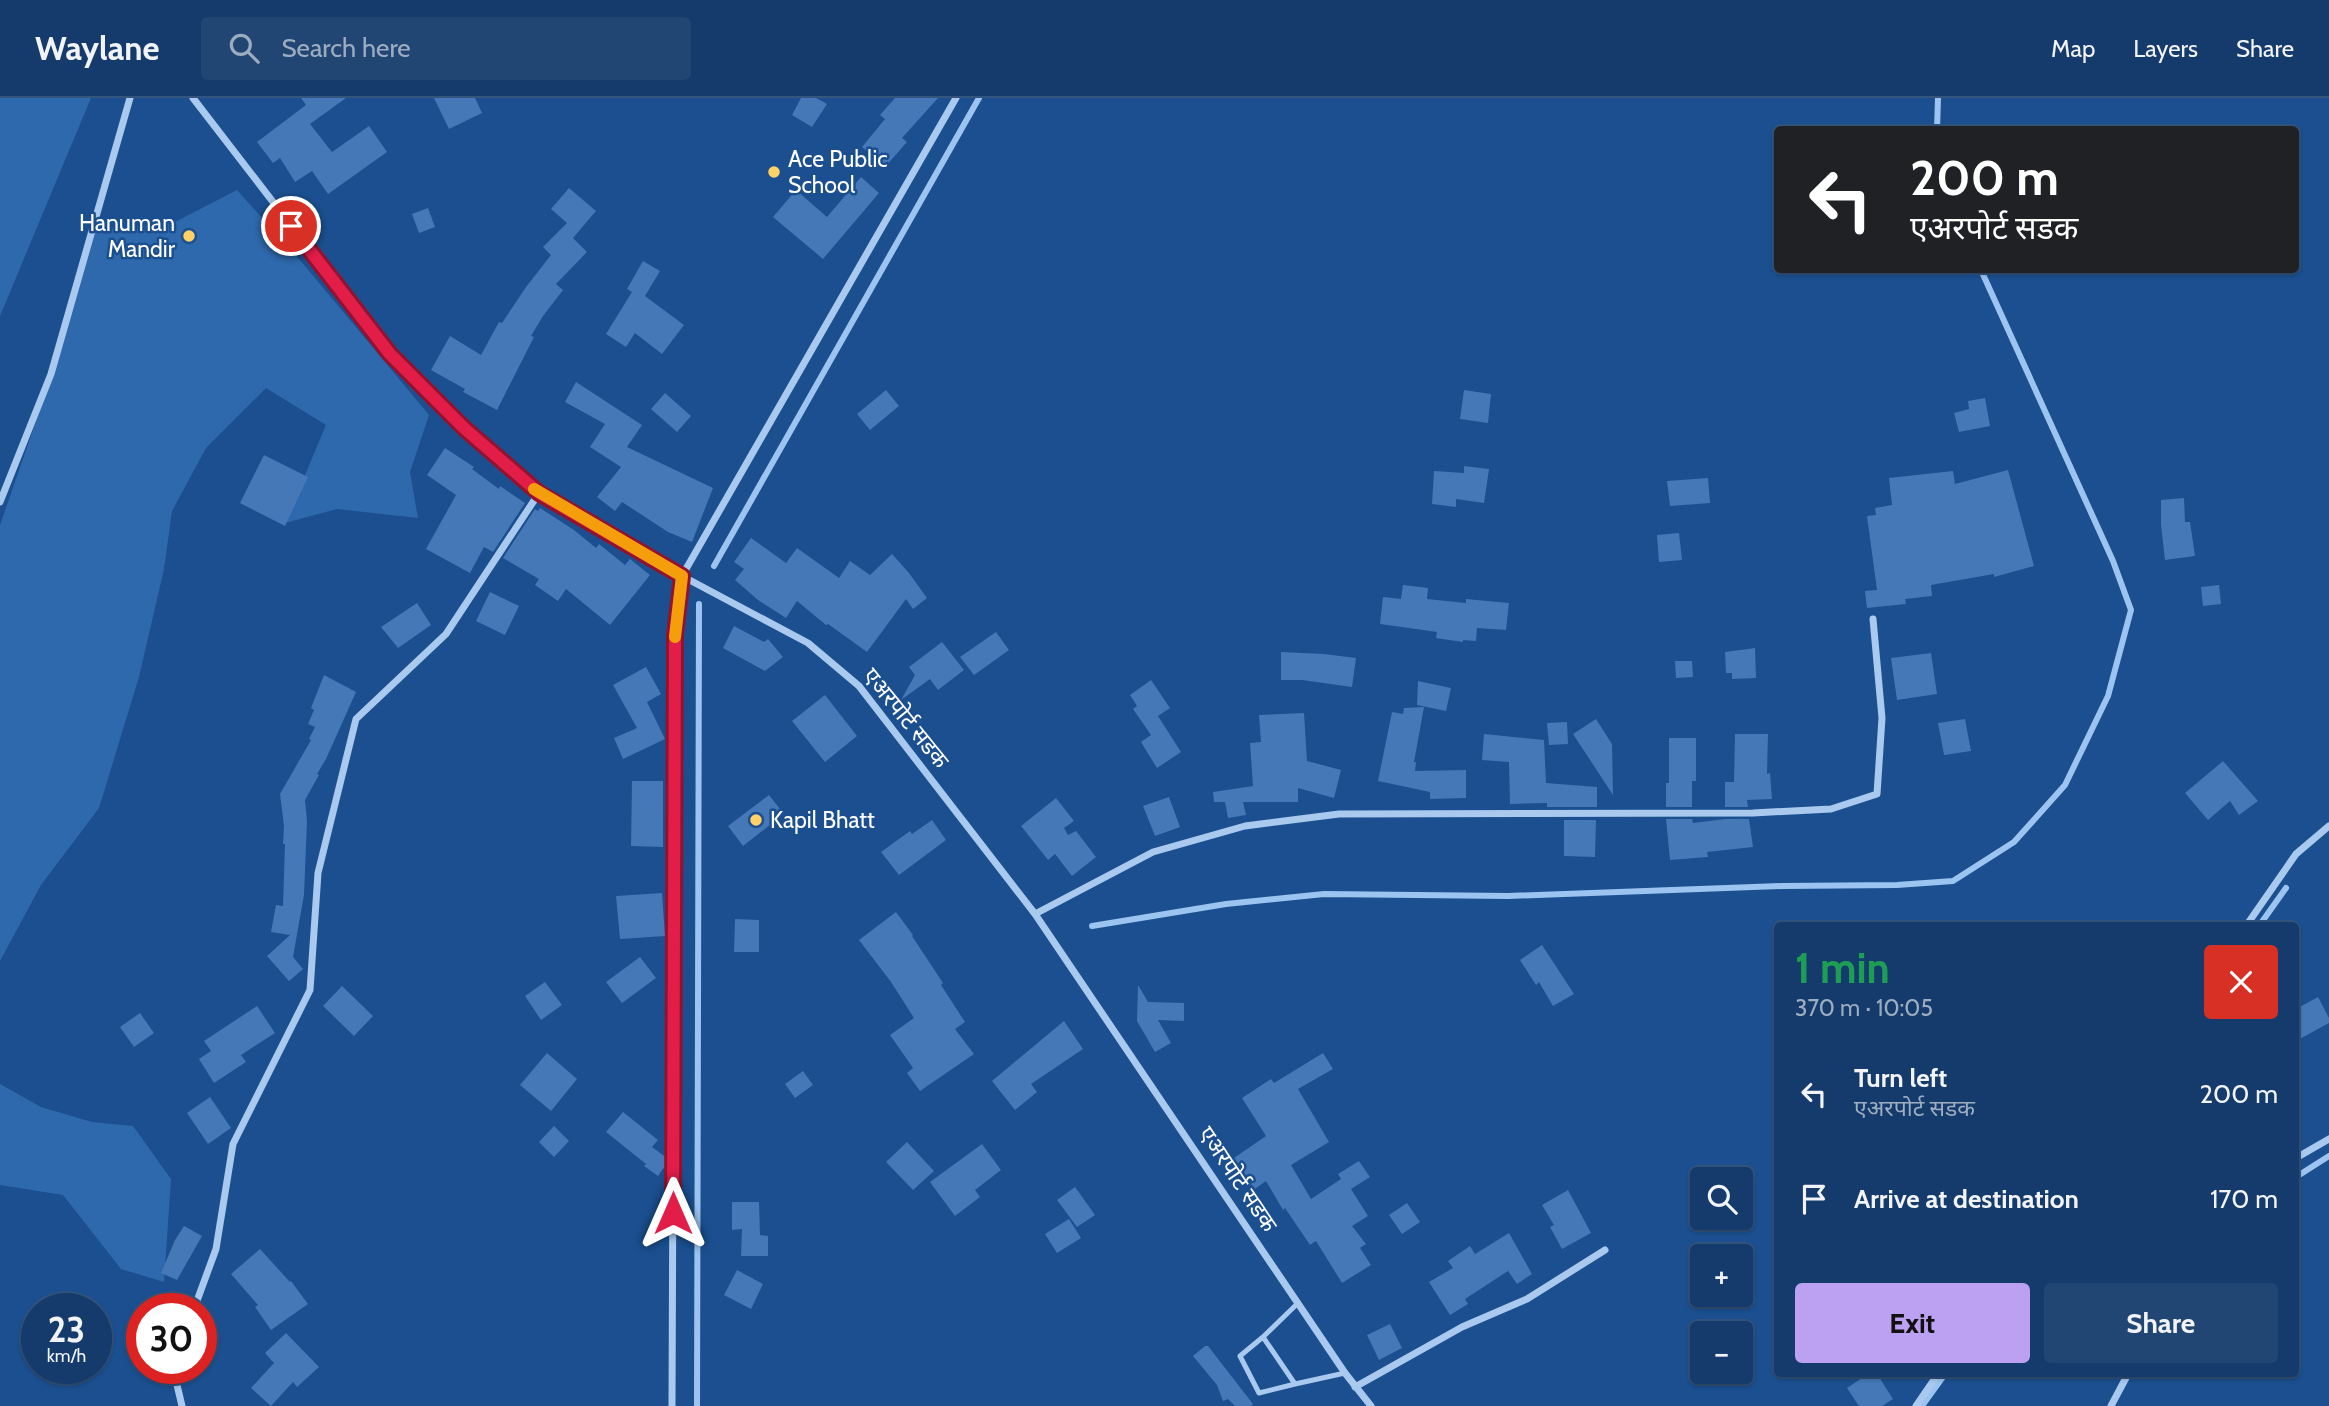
<!DOCTYPE html>
<meta charset="utf-8">
<style>
:root{--surface:#143b6b;--page:#214673;--text:#f1f3f6;--muted:#9dadc1;--line:#33557e;--accent:#bca0f2}
body{margin:0;font-family:Cabin,"Noto Sans Devanagari",sans-serif;background:var(--page);color:var(--text);height:100vh;display:flex;flex-direction:column;font-size:26px;white-space:nowrap}
*{box-sizing:border-box;margin:0}
p{font-size:23px;color:var(--muted)}
.icon{flex:none;width:38px;height:38px;fill:none;stroke:currentColor;stroke-width:2;stroke-linecap:round;stroke-linejoin:round}
.map{position:relative;flex:1;overflow:hidden}
.panel{position:absolute;left:1774px;top:824px;width:525px;height:455px;display:flex;flex-direction:column;background:var(--surface);border-radius:7px;box-shadow:0 2px 5px #0004,0 0 0 2px var(--line)}
.panel>*{flex:none}
.hud{position:absolute;left:1774px;top:28px;width:525px;height:147px;border-radius:7px;box-shadow:0 2px 5px #0004,0 0 0 2px var(--line);background:#202124;color:#fff;overflow:hidden}
.tools{position:absolute;left:1690px;top:1069px;display:grid;gap:14px}
.tools a{display:grid;place-items:center;width:63px;height:63px;border-radius:7px;background:var(--surface);box-shadow:0 2px 5px #0004,0 0 0 2px var(--line);font-size:35px}
.speed{position:absolute;left:21px;top:1195px;display:flex;gap:14px;font-size:35px;font-weight:700;text-align:center}
.speed>*{display:grid;place-content:center;width:91px;height:91px;border-radius:50%;background:var(--surface);box-shadow:0 2px 5px #0004,0 0 0 2px var(--line);line-height:1}
.speed small{font-size:18px;font-weight:400}
.speed .limit{border:10px solid #d22;background:#fff;color:#111}
.pin{position:absolute;display:grid;place-items:center;width:60px;height:60px;color:#fff;margin:-30px;border:4px solid #fff;border-radius:50%;box-shadow:0 2px 7px #0007}
.me{position:absolute;width:77px;margin:-38px;rotate:0deg;stroke-linejoin:round;filter:drop-shadow(0 0 5px #0008)}
.turn{display:flex;align-items:center;gap:24px;height:147px;padding:0 21px;font-size:32px}
.turn .icon{width:91px;height:91px;stroke-width:2.5}
.turn b{display:block;font-size:49px;line-height:60px}
.round{display:grid;place-items:center;flex:none;width:74px;height:74px;border-radius:7px;background:var(--page)}
.headline{display:flex;align-items:center;justify-content:space-between;height:119px;padding:0 21px}
h1{font-size:42px;font-weight:700;line-height:52px;color:#1e9e55}
.cta{display:flex;gap:14px;margin-top:auto;padding:14px 21px}
.cta a{flex:1;height:80px;border-radius:7px;background:var(--accent);color:#111;font-size:28px;font-weight:700;line-height:80px;text-align:center}
.cta a+a{background:var(--page);color:var(--text)}
ul{padding:0;list-style:none}
li{display:flex;align-items:center;gap:21px;height:105px;padding:0 21px}
li div{flex:1}
li b{display:block;font-size:26px}
li em{font-style:normal}
header{display:flex;align-items:center;gap:42px;box-sizing:border-box;height:98px;padding:0 35px;background:var(--surface);border-bottom:2px solid var(--line)}
header strong{font-size:33px}
nav{display:flex;gap:38px;margin-inline-start:auto;font-size:24px}
.search{width:490px;height:63px;background:var(--page);display:flex;align-items:center;gap:18px;box-sizing:border-box;padding:0 24px;border-radius:7px;color:var(--muted);font-size:26px}
.map>svg:first-child{display:block}
.green{fill:#2e69ad}
.lines{fill:none;stroke-linecap:round;stroke-linejoin:round}
.stream{stroke:#9cc4f0;stroke-width:6}
.building{fill:#4478b7}
.lane{stroke:#a9c9ee;stroke-width:5}
.street{stroke:#a9c9ee;stroke-width:7}
.route-casing{stroke:#92132f;stroke-width:18}
.route{stroke:#e11d48;stroke-width:12}
.slow{stroke:#f59e0b;stroke-width:12}
.poi-dot{fill:#ffd166;stroke:#1b4f8f;stroke-width:2.5}
.labels{text-anchor:middle;dominant-baseline:central;stroke-width:5;stroke-linejoin:round;paint-order:stroke}
.poi-label{font-size:23px;fill:#fff;stroke:#1b4f8f;text-anchor:start}
.street-label{font-size:23px;fill:#fff;stroke:#1b4f8f}
</style>
<header>
<strong>Waylane</strong>
<div class="search"><svg class="icon" aria-label="search" viewBox="0 0 24 24"><circle cx="10" cy="10" r="6"/><path d="M15 15l6 6"/></svg>Search here</div>
<nav><a>Map</a><a>Layers</a><a>Share</a></nav>
</header>
<div class="map">
<svg width="2329" height="1308" viewBox="0 0 2329 1308">
<rect width="100%" height="100%" fill="#1b4f8f"/>
<path class="green" d="M 0,0 L 91,0 L 0,218 Z
M 237,92 L 305,168 L 429,317 L 410,374 L 418,420 L 337,411 L 285,425 L 326,327 L 266,290 L 206,350 L 172,413 L 164,471 L 139,579 L 99,710 L 41,787 L 0,863 L 0,427 L 61,252 L 94,132 L 173,125 Z
M 0,986 L 41,1009 L 92,1024 L 133,1028 L 171,1081 L 164,1184 L 121,1171 L 63,1097 L 0,1087 Z"/>
<g class="lines">
<path class="stream" d="M 1937,32 L 1938,0
M 714,468 L 979,0
M 1092,828 L 1226,806 L 1324,796 L 1508,798 L 1783,788 L 1897,787 L 1953,783 L 2014,744 L 2065,687 L 2108,598 L 2131,512 L 2113,463 L 1981,172
M 2259,828 L 2286,790
M 2296,1079 L 2329,1058
M 697,1308 L 699,506
M 1922,1308 L 1945,1276"/>
</g>
<path class="building" d="M 301,0 L 346,0 L 310,26 L 332,54 L 369,28 L 387,54 L 328,96 L 312,73 L 295,84 L 280,60 L 273,65 L 257,44 L 306,7 Z
M 434,0 L 475,0 L 482,15 L 449,31 Z
M 801,0 L 816,0 L 827,6 L 812,29 L 792,17 Z
M 895,0 L 938,0 L 902,40 L 907,44 L 885,69 L 862,49 L 885,21 L 880,17 Z
M 861,79 L 879,95 L 823,161 L 773,119 L 796,92 L 827,119 Z
M 569,90 L 596,113 L 573,140 L 587,154 L 556,186 L 563,192 L 543,218 L 531,238 L 534,239 L 497,312 L 463,294 L 465,291 L 431,272 L 450,238 L 481,257 L 499,224 L 502,225 L 526,189 L 551,157 L 543,149 L 567,125 L 551,111 Z
M 428,110 L 435,129 L 419,135 L 412,116 Z
M 643,163 L 660,173 L 645,198 L 684,227 L 662,256 L 635,235 L 626,249 L 606,236 L 632,194 L 627,191 Z
M 576,284 L 642,327 L 627,349 L 713,390 L 692,444 L 668,434 L 622,404 L 615,413 L 597,399 L 621,369 L 590,349 L 605,326 L 565,304 Z
M 886,292 L 899,308 L 870,332 L 857,316 Z
M 1464,292 L 1491,296 L 1488,325 L 1460,321 Z
M 665,295 L 691,318 L 677,334 L 651,311 Z
M 1985,300 L 1990,328 L 1959,334 L 1954,315 L 1969,311 L 1968,303 Z
M 445,350 L 474,369 L 472,371 L 499,391 L 500,388 L 525,405 L 493,454 L 484,449 L 470,475 L 426,451 L 456,397 L 427,377 Z
M 264,357 L 308,379 L 285,428 L 240,405 Z
M 1464,368 L 1489,371 L 1484,405 L 1456,401 L 1456,409 L 1432,406 L 1434,373 L 1464,375 Z
M 2008,372 L 2034,468 L 1994,479 L 1994,476 L 1931,487 L 1932,498 L 1905,501 L 1906,506 L 1867,510 L 1865,493 L 1877,492 L 1867,418 L 1876,417 L 1875,410 L 1892,407 L 1889,380 L 1953,373 L 1955,386 Z
M 1708,380 L 1710,405 L 1670,408 L 1667,383 Z
M 2184,400 L 2185,424 L 2190,424 L 2195,458 L 2165,462 L 2161,427 L 2161,402 Z
M 540,410 L 574,432 L 596,450 L 599,446 L 625,467 L 630,461 L 650,477 L 610,527 L 566,491 L 558,503 L 535,487 L 539,481 L 503,460 L 535,411 L 538,413 Z
M 1679,435 L 1682,462 L 1659,464 L 1657,437 Z
M 751,440 L 786,465 L 797,450 L 839,480 L 850,463 L 870,477 L 892,456 L 909,475 L 927,500 L 913,511 L 906,501 L 867,554 L 828,526 L 826,527 L 797,503 L 786,520 L 758,502 L 735,482 L 744,471 L 734,464 Z
M 1403,487 L 1428,490 L 1427,501 L 1466,505 L 1466,501 L 1509,505 L 1506,532 L 1477,530 L 1476,543 L 1463,542 L 1463,544 L 1436,540 L 1437,534 L 1380,526 L 1383,499 L 1401,501 Z
M 2219,487 L 2221,506 L 2203,508 L 2201,489 Z
M 490,494 L 519,508 L 505,537 L 476,523 Z
M 417,505 L 431,527 L 398,550 L 381,529 Z
M 734,528 L 764,544 L 768,541 L 783,559 L 765,573 L 723,550 Z
M 996,534 L 1009,552 L 974,577 L 960,559 Z
M 942,544 L 964,572 L 938,592 L 930,581 L 901,602 L 915,577 L 909,569 Z
M 1755,550 L 1756,580 L 1732,581 L 1732,575 L 1726,575 L 1725,554 Z
M 1281,554 L 1324,556 L 1356,560 L 1352,589 L 1302,582 L 1281,582 Z
M 1931,555 L 1937,596 L 1897,602 L 1891,560 Z
M 1675,563 L 1692,563 L 1693,579 L 1676,580 Z
M 646,569 L 661,596 L 647,604 L 665,641 L 623,661 L 614,640 L 637,630 L 613,587 Z
M 324,577 L 356,594 L 326,661 L 317,676 L 319,677 L 305,702 L 307,723 L 304,797 L 293,859 L 303,871 L 289,883 L 267,858 L 290,837 L 271,834 L 276,807 L 283,808 L 285,746 L 283,746 L 284,728 L 280,696 L 311,642 L 309,641 L 315,629 L 308,626 L 314,612 L 311,610 Z
M 1151,582 L 1170,610 L 1158,618 L 1181,654 L 1157,670 L 1141,644 L 1151,637 L 1133,611 L 1137,608 L 1130,597 Z
M 1418,583 L 1451,590 L 1446,613 L 1417,607 Z
M 825,597 L 857,638 L 825,664 L 792,623 Z
M 1424,609 L 1414,664 L 1416,664 L 1415,673 L 1466,672 L 1466,700 L 1430,701 L 1430,694 L 1378,683 L 1392,614 L 1403,616 L 1404,610 Z
M 1304,615 L 1307,663 L 1341,672 L 1334,700 L 1298,690 L 1298,704 L 1243,704 L 1246,717 L 1228,720 L 1225,704 L 1214,704 L 1213,694 L 1253,688 L 1250,645 L 1261,644 L 1259,617 Z
M 1596,621 L 1612,646 L 1613,697 L 1573,636 Z
M 1965,621 L 1971,653 L 1944,657 L 1938,625 Z
M 1567,624 L 1568,646 L 1549,647 L 1547,625 Z
M 1484,636 L 1544,642 L 1546,685 L 1597,689 L 1597,709 L 1547,709 L 1547,705 L 1510,706 L 1509,664 L 1482,662 Z
M 1735,636 L 1768,636 L 1767,676 L 1770,675 L 1772,701 L 1747,702 L 1748,709 L 1725,709 L 1725,684 L 1734,684 Z
M 1669,640 L 1696,640 L 1696,683 L 1692,683 L 1692,709 L 1666,709 L 1666,685 L 1669,685 Z
M 2223,663 L 2258,703 L 2239,717 L 2230,703 L 2208,722 L 2185,695 Z
M 632,683 L 663,683 L 663,749 L 631,748 Z
M 769,697 L 784,716 L 743,748 L 728,728 Z
M 1169,699 L 1180,729 L 1155,738 L 1143,708 Z
M 1056,700 L 1074,723 L 1064,730 L 1068,737 L 1076,733 L 1096,759 L 1072,778 L 1055,756 L 1048,762 L 1021,728 Z
M 1666,721 L 1692,721 L 1693,725 L 1725,721 L 1749,721 L 1753,749 L 1707,754 L 1708,759 L 1670,762 Z
M 932,722 L 946,742 L 899,777 L 881,754 L 910,733 L 912,736 Z
M 1564,722 L 1596,722 L 1595,759 L 1564,758 Z
M 662,795 L 665,838 L 620,841 L 616,798 Z
M 896,814 L 913,837 L 912,838 L 943,885 L 941,887 L 965,924 L 955,931 L 974,956 L 920,993 L 907,975 L 913,970 L 890,937 L 914,920 L 891,884 L 859,842 Z
M 735,821 L 759,822 L 759,854 L 734,854 Z
M 1542,847 L 1574,896 L 1553,908 L 1539,884 L 1536,887 L 1520,862 Z
M 640,859 L 656,880 L 622,905 L 606,884 Z
M 545,884 L 562,907 L 541,922 L 525,898 Z
M 1138,887 L 1148,904 L 1184,905 L 1184,923 L 1158,922 L 1171,945 L 1155,954 L 1137,923 Z
M 342,888 L 373,918 L 354,938 L 323,908 Z
M 2318,899 L 2329,920 L 2329,925 L 2296,943 L 2296,911 Z
M 257,908 L 275,935 L 241,957 L 246,964 L 214,985 L 199,961 L 211,953 L 204,943 Z
M 140,915 L 154,935 L 134,949 L 120,929 Z
M 1064,923 L 1083,951 L 1031,986 L 1037,994 L 1015,1012 L 992,983 Z
M 547,955 L 577,981 L 551,1013 L 520,987 Z
M 1323,955 L 1333,971 L 1298,991 L 1329,1044 L 1291,1067 L 1311,1101 L 1341,1081 L 1338,1076 L 1359,1063 L 1370,1079 L 1351,1091 L 1368,1118 L 1352,1128 L 1366,1146 L 1360,1150 L 1371,1167 L 1342,1185 L 1316,1143 L 1310,1147 L 1285,1110 L 1283,1112 L 1266,1083 L 1252,1093 L 1231,1062 L 1266,1038 L 1242,1000 L 1271,981 L 1274,985 Z
M 803,973 L 813,987 L 795,1000 L 785,986 Z
M 210,999 L 231,1030 L 208,1046 L 187,1015 Z
M 623,1014 L 658,1042 L 652,1049 L 667,1060 L 667,1065 L 658,1078 L 644,1068 L 646,1066 L 606,1034 Z
M 554,1028 L 569,1043 L 554,1059 L 539,1044 Z
M 907,1044 L 934,1073 L 913,1092 L 886,1064 Z
M 982,1046 L 1001,1072 L 975,1092 L 980,1099 L 955,1118 L 930,1084 Z
M 1075,1089 L 1095,1117 L 1077,1129 L 1057,1102 Z
M 1568,1092 L 1591,1135 L 1562,1151 L 1550,1129 L 1554,1127 L 1542,1107 Z
M 732,1104 L 759,1104 L 760,1137 L 768,1138 L 768,1158 L 741,1158 L 742,1131 L 732,1132 Z
M 1407,1105 L 1420,1124 L 1402,1136 L 1389,1117 Z
M 1069,1121 L 1081,1140 L 1057,1155 L 1045,1136 Z
M 184,1128 L 202,1138 L 177,1182 L 161,1175 L 175,1142 Z
M 1509,1135 L 1532,1176 L 1517,1186 L 1508,1173 L 1465,1201 L 1468,1206 L 1450,1217 L 1429,1184 L 1453,1170 L 1448,1163 L 1470,1148 L 1475,1156 Z
M 260,1151 L 290,1184 L 291,1183 L 308,1206 L 271,1232 L 255,1209 L 258,1207 L 231,1176 Z
M 737,1172 L 763,1186 L 751,1211 L 724,1197 Z
M 1390,1226 L 1402,1250 L 1379,1262 L 1367,1237 Z
M 286,1235 L 319,1269 L 297,1289 L 293,1284 L 271,1308 L 251,1290 L 274,1265 L 265,1255 Z
M 1205,1248 L 1208,1248 L 1253,1306 L 1251,1308 L 1235,1308 L 1228,1301 L 1223,1303 L 1217,1287 L 1193,1258 Z
M 1868,1276 L 1877,1276 L 1893,1301 L 1882,1308 L 1859,1308 L 1847,1290 Z"/>
<g class="lines">
<path class="lane" d="M 1298,1205 L 1263,1239 L 1295,1286 L 1345,1275
M 1263,1239 L 1240,1258 L 1259,1295 L 1295,1286"/>
<path class="street" d="M 193,0 L 390,256 L 464,330 L 539,395 L 682,478 L 808,545 L 859,588 L 1035,816 L 1345,1275 L 1371,1308
M 0,404 L 51,276 L 130,0
M 1035,816 L 1153,754 L 1245,728 L 1339,716 L 1753,715 L 1831,711 L 1877,696 L 1882,620 L 1873,521
M 2246,828 L 2296,756 L 2329,728
M 2296,1060 L 2329,1041
M 194,1211 L 216,1151 L 233,1046 L 310,892 L 318,775 L 356,621 L 446,536 L 539,395
M 173,1270 L 182,1308
M 1355,1289 L 1462,1229 L 1527,1201 L 1605,1152
M 672,1308 L 675,537 L 682,478 L 956,0
M 1916,1308 L 1938,1276
M 2111,1308 L 2128,1276"/>
</g>
<g class="lines">
<g class="route-casing">
<path id="route" d="M 291,128 L 390,256 L 464,330 L 539,395 L 682,478 L 675,537 L 673,1115"/>
</g>
<use href="#route" class="route"/>
<path class="slow" d="M 534,391 L 682,478 L 675,539"/>
</g>
<g class="poi-dot">
<circle cx="774" cy="74" r="7"/>
<circle cx="189" cy="138" r="7"/>
<circle cx="756" cy="722" r="7"/>
</g>
<g class="labels">
<g class="poi-label">
<text x="788" y="61">Ace Public<tspan x="788" dy="26">School</tspan></text>
<text x="175" y="125" text-anchor="end">Hanuman<tspan x="175" dy="26">Mandir</tspan></text>
<text x="770" y="722">Kapil Bhatt</text>
</g>
<g class="street-label">
<text transform="translate(906 620) rotate(51)">एअरपोर्ट सडक</text>
<text transform="translate(1238 1081) rotate(56)">एअरपोर्ट सडक</text>
</g>
</g>
</svg>
<div class="tools">
<a><svg class="icon" aria-label="search" viewBox="0 0 24 24"><circle cx="10" cy="10" r="6"/><path d="M15 15l6 6"/></svg></a>
<a>+</a>
<a>−</a>
</div>
<div class="speed"><div>23<small>km/h</small></div><div class="limit">30</div></div>
<div class="pin" style="left:291px;top:128px;background:#d93025"><svg class="icon" aria-label="arrive" viewBox="0 0 24 24"><path d="M6 21V4h12l-3 4 3 4H6"/></svg></div>
<svg class="me" style="left:673px;top:1115px" viewBox="-20 -20 40 40"><path d="M0-17L14 15 0 8-14 15z" fill="#e11d48" stroke="#fff" stroke-width="4"/></svg>
<div class="hud">
<div class="turn"><svg class="icon" aria-label="left" viewBox="0 0 24 24"><path d="M17 20v-9H6M10 6l-5 5 5 5"/></svg><div><b>200 m</b>एअरपोर्ट सडक</div></div>
</div>
<section class="panel">
<div class="headline"><div><h1>1 min</h1><p>370 m · 10:05</p></div><a class="round" style="background:#d93025;color:#fff"><svg class="icon" aria-label="close" viewBox="0 0 24 24"><path d="M6 6l12 12M18 6L6 18"/></svg></a></div>
<ul>
<li><svg class="icon" aria-label="left" viewBox="0 0 24 24"><path d="M17 20v-9H6M10 6l-5 5 5 5"/></svg><div><b>Turn left</b><p>एअरपोर्ट सडक</p></div><em>200 m</em></li>
<li><svg class="icon" aria-label="arrive" viewBox="0 0 24 24"><path d="M6 21V4h12l-3 4 3 4H6"/></svg><div><b>Arrive at destination</b></div><em>170 m</em></li>
</ul>
<div class="cta"><a>Exit</a><a>Share</a></div>
</section>
</div>
